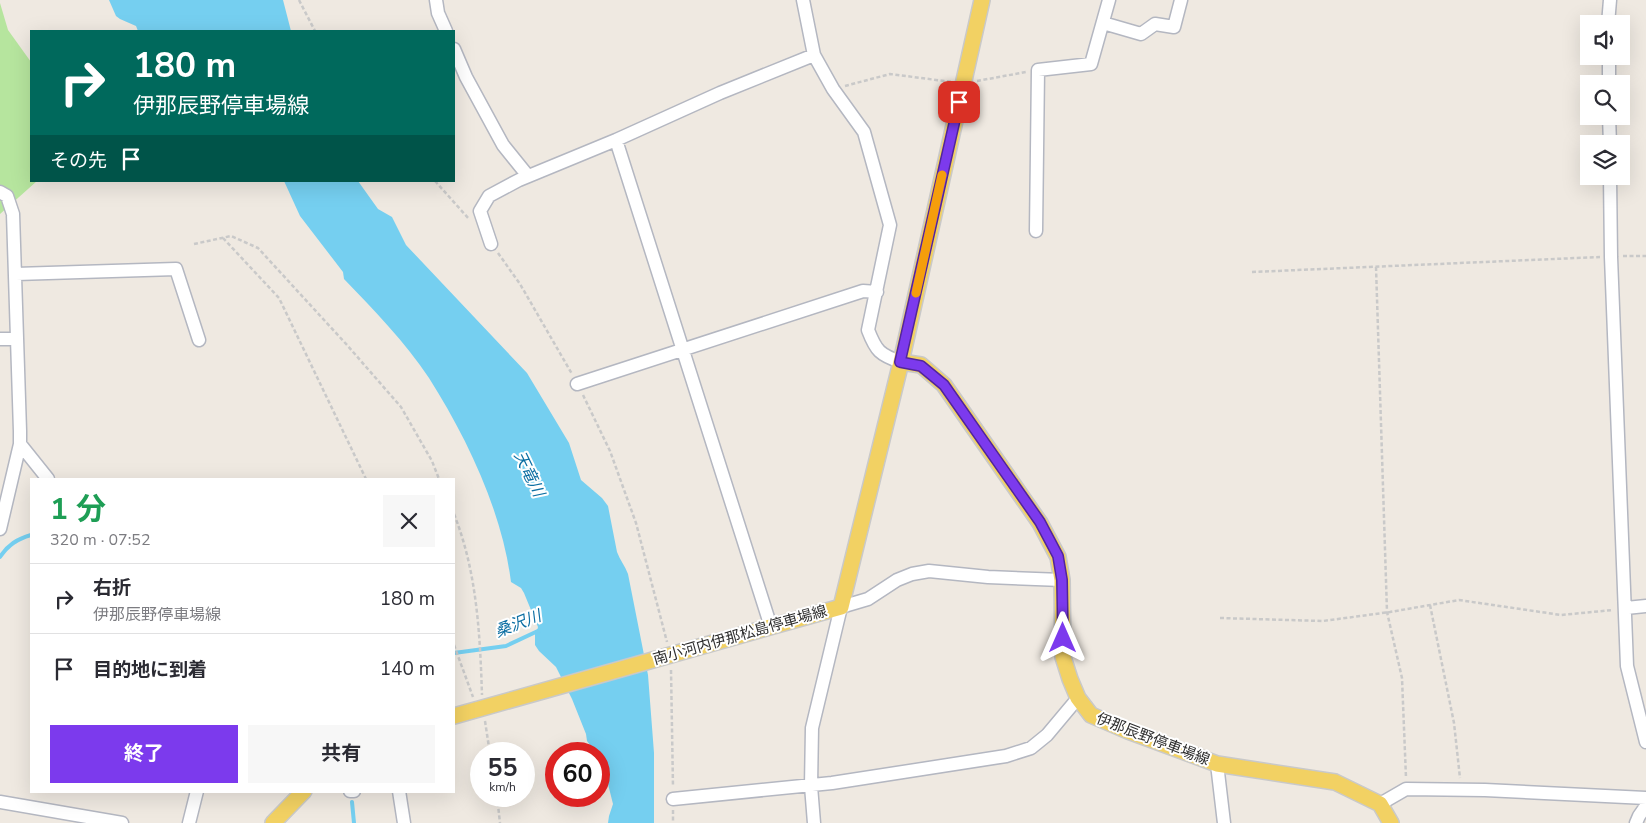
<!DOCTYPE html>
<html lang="ja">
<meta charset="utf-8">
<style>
:root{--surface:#fff;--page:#f7f7f7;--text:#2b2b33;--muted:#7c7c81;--line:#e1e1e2;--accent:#7c3aed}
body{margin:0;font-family:"Nunito Sans","Noto Sans JP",sans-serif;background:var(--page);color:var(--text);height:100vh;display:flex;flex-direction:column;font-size:19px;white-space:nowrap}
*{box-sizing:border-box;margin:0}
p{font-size:16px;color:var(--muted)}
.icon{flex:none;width:28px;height:28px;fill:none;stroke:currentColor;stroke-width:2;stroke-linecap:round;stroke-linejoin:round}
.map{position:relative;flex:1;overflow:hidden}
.side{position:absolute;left:30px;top:478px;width:425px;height:315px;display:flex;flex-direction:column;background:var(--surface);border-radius:0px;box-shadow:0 5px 20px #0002}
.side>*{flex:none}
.top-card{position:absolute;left:30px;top:30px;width:425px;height:152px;border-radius:0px;box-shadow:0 5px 20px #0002;background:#00695c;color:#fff;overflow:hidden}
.buttons{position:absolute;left:1580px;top:15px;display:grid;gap:10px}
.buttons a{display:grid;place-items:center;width:50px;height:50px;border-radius:0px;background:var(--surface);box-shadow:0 5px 20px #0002;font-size:25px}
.speed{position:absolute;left:470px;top:742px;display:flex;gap:10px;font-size:25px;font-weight:700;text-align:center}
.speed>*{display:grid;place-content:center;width:65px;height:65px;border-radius:50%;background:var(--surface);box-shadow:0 5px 20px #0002;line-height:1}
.speed small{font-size:12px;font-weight:400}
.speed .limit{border:8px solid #d22;background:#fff;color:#111}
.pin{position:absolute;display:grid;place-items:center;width:42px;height:42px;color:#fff;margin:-21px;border-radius:10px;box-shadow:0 2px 8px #0006}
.me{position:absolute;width:55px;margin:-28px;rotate:0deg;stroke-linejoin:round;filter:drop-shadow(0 0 4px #0008)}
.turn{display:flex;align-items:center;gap:18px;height:105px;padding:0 20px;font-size:22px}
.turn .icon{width:65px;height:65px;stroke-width:2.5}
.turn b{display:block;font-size:35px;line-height:42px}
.then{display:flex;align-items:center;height:48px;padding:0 20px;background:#0003;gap:10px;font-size:19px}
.round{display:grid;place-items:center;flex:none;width:52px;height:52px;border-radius:0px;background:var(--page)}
.overview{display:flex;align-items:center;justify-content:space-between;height:85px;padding:0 20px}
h1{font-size:30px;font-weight:700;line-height:38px;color:#1e9e55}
.button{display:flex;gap:10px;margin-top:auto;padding:10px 20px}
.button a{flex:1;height:58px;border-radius:0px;background:var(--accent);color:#fff;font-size:20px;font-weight:700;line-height:58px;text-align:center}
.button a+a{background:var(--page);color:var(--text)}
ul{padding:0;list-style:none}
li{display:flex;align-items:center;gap:15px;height:70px;padding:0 20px;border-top:1px solid var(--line)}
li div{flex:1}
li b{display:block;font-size:19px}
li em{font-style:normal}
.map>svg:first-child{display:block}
.green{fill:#b6e59e}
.water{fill:#75cff0}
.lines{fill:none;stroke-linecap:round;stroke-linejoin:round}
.stream{stroke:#75cff0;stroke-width:4}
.minor-casing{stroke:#b4b7c1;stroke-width:15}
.major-casing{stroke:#c9c9c9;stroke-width:18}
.path{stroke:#c9c9c9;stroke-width:2.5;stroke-dasharray:4 2.5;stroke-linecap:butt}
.minor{stroke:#fff;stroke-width:12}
.major{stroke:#f2d163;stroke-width:15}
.route-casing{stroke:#51269a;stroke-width:12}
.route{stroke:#7c3aed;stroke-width:9}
.slow{stroke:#f59e0b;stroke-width:9}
.labels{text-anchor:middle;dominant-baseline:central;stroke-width:4;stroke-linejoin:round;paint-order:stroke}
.street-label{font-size:15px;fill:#2e2e2e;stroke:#fff}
.water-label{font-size:16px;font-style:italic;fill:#0d6fa3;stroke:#fff}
</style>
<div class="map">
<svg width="1646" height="823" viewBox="0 0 1646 823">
<rect width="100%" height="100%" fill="#efe9e1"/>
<path class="green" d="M 0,3 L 8,30 L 31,62 L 31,181 L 37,181 L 0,214 Z"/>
<path class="water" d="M 109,0 L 283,0 L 291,31 L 138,31 L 136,26 L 120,19 L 116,16 Z
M 284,181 L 358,181 L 378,209 L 392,217 L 406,245 L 527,373 L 569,443 L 581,480 L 602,498 L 608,506 L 617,552 C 620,560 625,566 628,574 L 648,675 L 654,753 L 654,823 L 608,823 L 609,816 L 613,804 L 607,780 L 608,768 L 606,760 L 596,753 L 587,741 L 586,734 L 572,699 L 556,667 L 539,651 L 535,645 L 535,633 L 537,631 L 538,627 L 524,593 L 521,588 L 511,582 C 502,511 467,438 429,378 C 405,342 374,310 344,279 L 343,272 L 300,216 Z"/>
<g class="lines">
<path class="stream" d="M 0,557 C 8,545 17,539 31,535
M 454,653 L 506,646 L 540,630
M 352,802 L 354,823"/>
<g class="minor-casing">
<path id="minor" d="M 436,0 L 438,13 L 446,31
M 803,0 L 814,55 L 833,89 L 864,132 L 890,225 L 868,330 C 876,351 880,355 901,362
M 1103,23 L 1141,34 L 1155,24 L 1174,27 L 1181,0
M 1608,24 L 1610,0
M 454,49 L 466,77 L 503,145 L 528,176
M 1609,56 L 1609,84
M 1609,116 L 1610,144
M 616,140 L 771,627
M 1610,176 L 1611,257 L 1627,666 L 1646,742
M 0,192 L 7,196 L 13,214 L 20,431 L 20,444 L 0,529
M 1036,231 L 1038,70 L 1091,64 L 1109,0
M 491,244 L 480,211 L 489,196 L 519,180 L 616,140 L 720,93 L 814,55
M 16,274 L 176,269 L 199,340
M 0,339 L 16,339
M 577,384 L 863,291 L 877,292
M 20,444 L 48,479
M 1626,608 L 1646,606
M 1217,764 L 1224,823
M 350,791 L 354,791
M 399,791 L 404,823
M 673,799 L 832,783 L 1006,756 L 1031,748 L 1047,735 L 1078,698
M 0,802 L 122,823
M 1380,804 L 1406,789 L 1485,790 L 1646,798
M 189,823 L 197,791
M 814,823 L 811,786 L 812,728 L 841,607 L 868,599 L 897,580 L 912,574 L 929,571 L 988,577 L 1062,580
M 1636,823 L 1639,816 L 1646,806"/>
</g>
<g class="major-casing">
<path id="major" d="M 901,362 L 921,365 L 944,385 L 1040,523 L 1058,557 L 1062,580 L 1063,657 L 1070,679 L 1078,698 L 1091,715 L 1128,731 L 1217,764 L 1335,782 L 1380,804 L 1391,823
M 454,716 L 841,607 L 901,362 L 982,0
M 273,823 L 304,791"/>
</g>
<path class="path" d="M 299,0 L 315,31
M 977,81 L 1026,72
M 845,86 L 890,74 L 952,82
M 435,181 L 469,219
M 223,238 L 279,298 L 366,479
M 194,244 L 231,236 L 258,248 L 347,345 L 401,407 L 432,461 L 439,479
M 498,253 L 520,284 L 572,374
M 1623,256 L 1646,256
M 1376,267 L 1387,612 L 1402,678 L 1406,778
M 1252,272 L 1600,257
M 583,395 L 610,451 L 636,523 L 667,642
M 454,514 C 477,572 480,634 482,695
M 1430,605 L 1454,723 L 1460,778
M 1220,618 L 1323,621 L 1390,612 L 1459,600 L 1561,615 L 1613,610
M 454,645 L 473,697
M 671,670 L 673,787
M 485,721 L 490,754
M 497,796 L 500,823
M 673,810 L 673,823"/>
<use href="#minor" class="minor"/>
<use href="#major" class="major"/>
</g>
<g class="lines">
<g class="route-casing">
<path id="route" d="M 959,102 L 900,362 L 921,366 L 944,385 L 1040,522 L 1058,556 L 1062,580 L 1063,638"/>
</g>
<use href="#route" class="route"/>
<path class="slow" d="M 916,293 L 942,175"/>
</g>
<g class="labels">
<g class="street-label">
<text transform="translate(740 635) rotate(-16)">南小河内伊那松島停車場線</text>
<text transform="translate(1153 739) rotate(21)">伊那辰野停車場線</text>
</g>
<g class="water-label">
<text transform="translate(529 474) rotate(64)">天竜川</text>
<text transform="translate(518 624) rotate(-21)">桑沢川</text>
</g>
</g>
</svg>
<div class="buttons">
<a><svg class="icon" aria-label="sound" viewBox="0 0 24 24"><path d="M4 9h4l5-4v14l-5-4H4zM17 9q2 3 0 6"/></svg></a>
<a><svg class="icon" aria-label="search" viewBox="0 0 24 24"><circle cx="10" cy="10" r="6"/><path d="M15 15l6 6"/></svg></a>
<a><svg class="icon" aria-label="layers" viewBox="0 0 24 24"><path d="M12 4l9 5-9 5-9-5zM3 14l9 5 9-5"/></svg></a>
</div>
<div class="speed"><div>55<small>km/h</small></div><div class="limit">60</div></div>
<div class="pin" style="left:959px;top:102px;background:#d93025"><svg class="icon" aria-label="arrive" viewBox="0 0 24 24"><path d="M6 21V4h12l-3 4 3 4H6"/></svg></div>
<svg class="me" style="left:1063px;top:638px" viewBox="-20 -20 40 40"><path d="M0-17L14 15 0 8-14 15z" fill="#7c3aed" stroke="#fff" stroke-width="4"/></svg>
<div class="top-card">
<div class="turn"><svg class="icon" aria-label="right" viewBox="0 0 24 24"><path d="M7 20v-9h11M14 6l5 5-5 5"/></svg><div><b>180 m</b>伊那辰野停車場線</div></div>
<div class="then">その先<svg class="icon" aria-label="arrive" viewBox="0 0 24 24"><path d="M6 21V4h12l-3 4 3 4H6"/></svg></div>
</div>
<section class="side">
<div class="overview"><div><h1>1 分</h1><p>320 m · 07:52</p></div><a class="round"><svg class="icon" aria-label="close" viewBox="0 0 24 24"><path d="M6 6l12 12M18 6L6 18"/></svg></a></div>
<ul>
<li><svg class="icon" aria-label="right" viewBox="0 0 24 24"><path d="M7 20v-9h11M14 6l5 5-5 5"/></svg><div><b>右折</b><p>伊那辰野停車場線</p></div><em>180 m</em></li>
<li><svg class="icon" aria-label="arrive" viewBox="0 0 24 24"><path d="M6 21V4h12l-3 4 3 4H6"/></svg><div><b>目的地に到着</b></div><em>140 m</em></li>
</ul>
<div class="button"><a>終了</a><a>共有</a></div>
</section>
</div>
